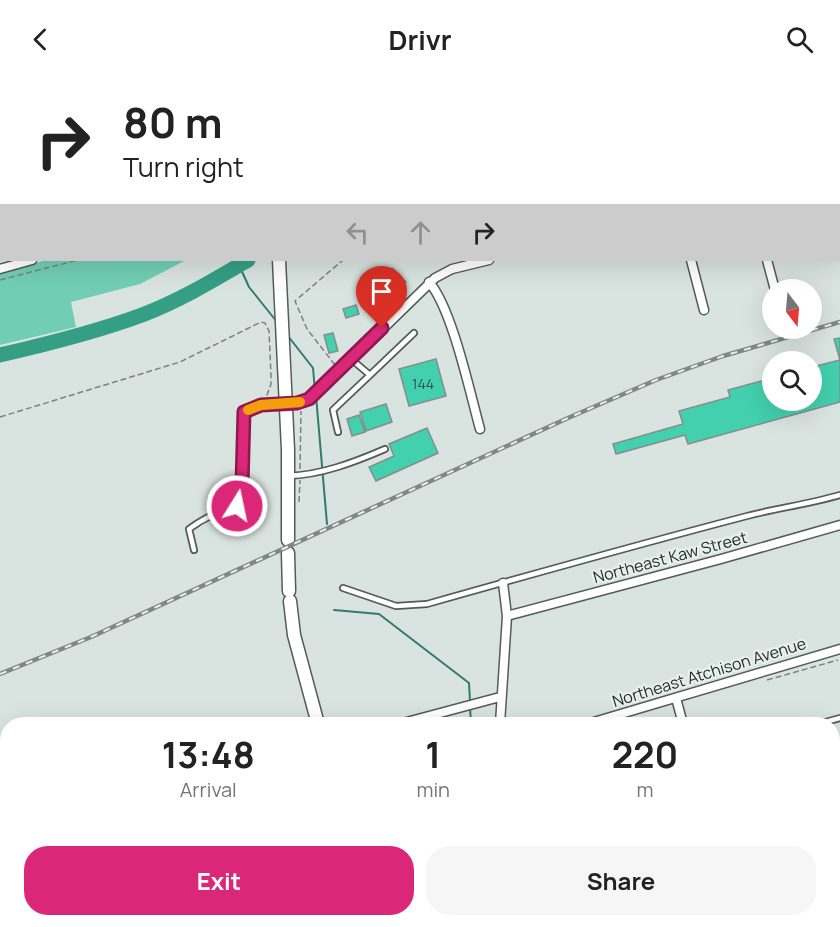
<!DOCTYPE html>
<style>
:root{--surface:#fff;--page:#f6f6f6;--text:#222;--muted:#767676;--accent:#db2777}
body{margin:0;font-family:Manrope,sans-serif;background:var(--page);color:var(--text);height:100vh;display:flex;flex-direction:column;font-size:22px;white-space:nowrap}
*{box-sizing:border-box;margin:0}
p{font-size:20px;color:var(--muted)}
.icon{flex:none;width:33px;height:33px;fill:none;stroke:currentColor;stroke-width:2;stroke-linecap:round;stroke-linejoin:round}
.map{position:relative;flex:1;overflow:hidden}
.panel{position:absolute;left:0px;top:639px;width:840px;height:210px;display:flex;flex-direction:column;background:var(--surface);border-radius:24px 24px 0 0;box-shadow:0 6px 24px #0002}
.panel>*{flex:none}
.top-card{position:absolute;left:0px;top:0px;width:840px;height:183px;box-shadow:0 6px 24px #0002;background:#fff;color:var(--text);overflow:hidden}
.needle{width:39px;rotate:164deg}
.tools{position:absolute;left:762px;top:201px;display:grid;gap:12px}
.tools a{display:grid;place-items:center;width:60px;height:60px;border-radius:50%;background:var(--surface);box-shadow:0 6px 24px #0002;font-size:30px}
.pin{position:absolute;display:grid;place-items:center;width:51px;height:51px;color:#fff;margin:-62px -26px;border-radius:50% 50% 50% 0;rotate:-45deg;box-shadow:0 0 6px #0007}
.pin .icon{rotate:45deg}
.me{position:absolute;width:66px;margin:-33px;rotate:10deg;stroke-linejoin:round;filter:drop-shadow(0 0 4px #0008)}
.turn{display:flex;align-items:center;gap:21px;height:126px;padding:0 24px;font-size:27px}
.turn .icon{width:78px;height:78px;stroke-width:2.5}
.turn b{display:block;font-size:42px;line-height:51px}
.lanes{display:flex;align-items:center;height:57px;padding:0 24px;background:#0003;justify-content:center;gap:30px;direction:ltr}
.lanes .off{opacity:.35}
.eta{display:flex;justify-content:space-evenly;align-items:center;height:102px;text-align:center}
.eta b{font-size:36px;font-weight:700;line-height:42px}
.primary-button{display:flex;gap:12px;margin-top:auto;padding:12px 24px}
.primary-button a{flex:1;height:69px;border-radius:24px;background:var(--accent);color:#fff;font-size:24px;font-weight:700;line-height:69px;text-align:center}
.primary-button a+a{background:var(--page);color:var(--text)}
header{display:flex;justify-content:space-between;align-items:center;height:78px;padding:0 24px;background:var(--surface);font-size:27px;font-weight:700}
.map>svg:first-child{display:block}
.green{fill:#71ceb5}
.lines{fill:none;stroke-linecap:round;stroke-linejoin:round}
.stream{stroke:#317c6a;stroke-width:2}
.river{stroke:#359f86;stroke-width:15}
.building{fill:#43d0af;stroke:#858e8b;stroke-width:1.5}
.lane-casing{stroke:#535c59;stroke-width:8}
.street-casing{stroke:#535c59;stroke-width:11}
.secondary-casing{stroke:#535c59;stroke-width:15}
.path{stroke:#7b8280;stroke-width:1.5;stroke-dasharray:6 3;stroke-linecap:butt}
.lane{stroke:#fff;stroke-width:4.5}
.street{stroke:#fff;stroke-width:8}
.secondary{stroke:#fff;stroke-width:12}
.rail-casing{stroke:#808784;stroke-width:4.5}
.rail{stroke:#e6f1ed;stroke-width:2;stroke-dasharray:7;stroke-linecap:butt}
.route-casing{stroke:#8e194d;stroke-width:15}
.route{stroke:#db2777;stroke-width:10}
.slow{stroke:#f59e0b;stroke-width:10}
.labels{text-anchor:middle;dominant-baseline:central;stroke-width:4.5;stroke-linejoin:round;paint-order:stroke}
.number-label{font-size:14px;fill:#2e544a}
.street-label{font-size:16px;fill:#272b29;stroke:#e6f1ed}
</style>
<header><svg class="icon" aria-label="back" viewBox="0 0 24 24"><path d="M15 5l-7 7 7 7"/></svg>Drivr<svg class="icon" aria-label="search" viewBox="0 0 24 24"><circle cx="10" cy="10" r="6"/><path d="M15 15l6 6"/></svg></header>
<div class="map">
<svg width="840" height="849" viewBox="0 0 840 849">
<rect width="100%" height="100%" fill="#d9e3e0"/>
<path class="green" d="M 47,182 L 186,182 L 140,206 L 71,224 L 76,249 L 0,267 L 0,195 Z"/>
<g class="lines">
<path class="stream" d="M 239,187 L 249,209 L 277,244
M 288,258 L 313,290 L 315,313
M 316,318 L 327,446
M 334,532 L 379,536 L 469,605 L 470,623
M 470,629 L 471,646
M 277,842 L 282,849
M 152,849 L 192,842
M 443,849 L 446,842"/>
<path class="river" d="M 423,2 L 424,0
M 0,277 C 48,266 96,254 142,237 C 179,223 214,202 248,182"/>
</g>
<path class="building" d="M 392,190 L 406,204 L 378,232 L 364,219 Z
M 356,227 L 359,236 L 346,240 L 343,231 Z
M 333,255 L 338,273 L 329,275 L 324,257 Z
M 840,260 L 840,324 L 688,366 L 685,357 L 616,376 L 613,366 L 683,346 L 679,333 L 730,319 L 728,312 L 772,300 L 772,322 L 812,322 L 812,289 L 840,282 L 834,261 Z
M 436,281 L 446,318 L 409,328 L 399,291 Z
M 386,326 L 392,344 L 366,353 L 360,334 Z
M 359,337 L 365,354 L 352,358 L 347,341 Z
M 427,350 L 438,375 L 376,403 L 369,389 L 394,378 L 389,366 Z"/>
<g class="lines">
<g class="lane-casing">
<path id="lane" d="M 351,281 L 370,297 L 414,255
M 338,354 L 333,332 L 370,297
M 288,398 C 321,397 355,384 385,371
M 194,472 L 189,451 C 204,440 218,433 237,428 L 242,406 L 244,334 L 261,327 L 286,326
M 343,510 L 396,528 L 427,526 C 533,496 640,466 747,438 C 778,430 809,426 840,417
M 818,646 L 840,640
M 832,821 L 837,834
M 832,840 L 840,833
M 648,842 L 650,849
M 815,842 L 816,844 L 828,842"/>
</g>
<g class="street-casing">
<path id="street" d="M 124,0 L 124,2
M 715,0 L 715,2
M 150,2 L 155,0
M 642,2 L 647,0
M 0,29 L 2,34
M 838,79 L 840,78
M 691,182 L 704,232
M 767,182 L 775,212
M 0,191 L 32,182
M 429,204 C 452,230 470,315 480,351
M 286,326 L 301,324 L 315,317 L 435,200 L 452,191 L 489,182
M 507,538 L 721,481 L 840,447
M 676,620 L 683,646
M 399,646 L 500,619
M 500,646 L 507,538 L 503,505
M 587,646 L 840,571
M 832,754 L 840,785
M 556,842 L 559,849
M 737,842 L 739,849"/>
</g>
<g class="secondary-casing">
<path id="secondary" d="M 255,0 L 255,2
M 279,182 L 288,372 L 288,462
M 288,475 L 289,513
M 290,523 L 294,557 L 318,646
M 356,849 L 357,842"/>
</g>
<path class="path" d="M 391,2 L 392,0
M 485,2 L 486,0
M 0,202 L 78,182
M 335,287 L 307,251 L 295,223 L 343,182
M 0,339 L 180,284 L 261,244 L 265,245 L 269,253 L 271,298 L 271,306 L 266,320
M 300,391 L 301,333
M 299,424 L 300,402
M 767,602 L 838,582"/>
<use href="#lane" class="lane"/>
<use href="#street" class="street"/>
<use href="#secondary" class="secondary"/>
<g class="rail-casing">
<path id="rail" d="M 0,596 L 91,559 L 568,340 L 656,302 L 723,278 L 840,244"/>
</g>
<use href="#rail" class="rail"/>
</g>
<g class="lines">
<g class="route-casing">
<path id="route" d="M 237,428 L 242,406 L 244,334 L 261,327 L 297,325 L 309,321 L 382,250"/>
</g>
<use href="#route" class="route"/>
<path class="slow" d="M 248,332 L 261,327 L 300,324"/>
</g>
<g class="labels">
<g class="number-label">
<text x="423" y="305">144</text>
</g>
<g class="street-label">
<text transform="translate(670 479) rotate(-15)">Northeast Kaw Street</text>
<text transform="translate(709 594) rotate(-17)">Northeast Atchison Avenue</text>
</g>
</g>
</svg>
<div class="tools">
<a><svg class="needle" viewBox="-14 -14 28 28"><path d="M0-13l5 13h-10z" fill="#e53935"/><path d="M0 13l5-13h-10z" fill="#767676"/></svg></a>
<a><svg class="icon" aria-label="search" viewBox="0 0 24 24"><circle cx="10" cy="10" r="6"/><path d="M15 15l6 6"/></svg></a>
</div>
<div class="pin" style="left:382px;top:250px;background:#d93025"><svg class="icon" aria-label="arrive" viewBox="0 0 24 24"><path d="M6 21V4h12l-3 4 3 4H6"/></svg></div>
<svg class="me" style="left:237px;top:428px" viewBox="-20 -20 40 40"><circle r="17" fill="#db2777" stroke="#fff" stroke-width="3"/><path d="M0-11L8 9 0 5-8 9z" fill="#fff"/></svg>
<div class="top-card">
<div class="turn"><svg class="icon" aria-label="right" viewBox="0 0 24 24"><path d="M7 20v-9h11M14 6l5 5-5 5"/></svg><div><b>80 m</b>Turn right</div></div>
<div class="lanes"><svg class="icon off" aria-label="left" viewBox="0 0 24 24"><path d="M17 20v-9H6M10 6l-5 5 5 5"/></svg><svg class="icon off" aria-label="ahead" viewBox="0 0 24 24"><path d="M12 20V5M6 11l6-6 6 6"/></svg><svg class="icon" aria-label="right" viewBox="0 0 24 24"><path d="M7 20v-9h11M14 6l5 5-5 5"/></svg></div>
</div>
<section class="panel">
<div class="eta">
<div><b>13:48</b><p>Arrival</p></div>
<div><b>1</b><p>min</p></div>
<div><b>220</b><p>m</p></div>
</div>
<div class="primary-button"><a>Exit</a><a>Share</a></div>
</section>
</div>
